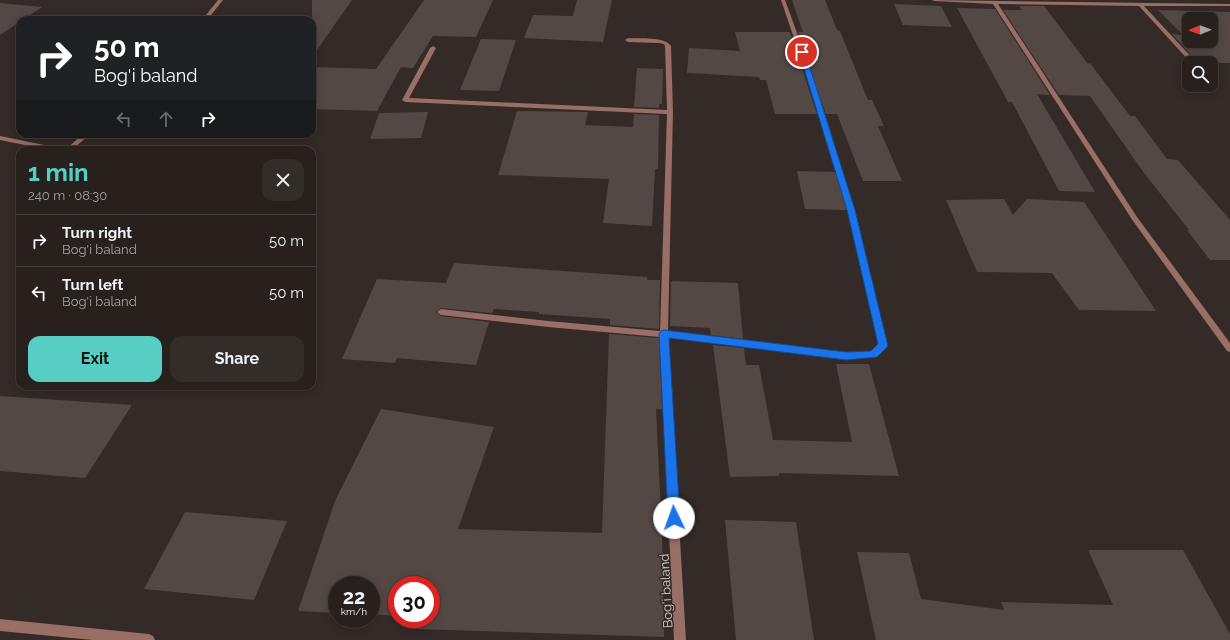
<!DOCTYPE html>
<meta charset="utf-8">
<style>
:root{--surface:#27201d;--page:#332d2a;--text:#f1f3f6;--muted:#a4a3a4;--line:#433e3b;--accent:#56cec3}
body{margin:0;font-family:Raleway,sans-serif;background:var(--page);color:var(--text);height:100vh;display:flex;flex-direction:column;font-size:15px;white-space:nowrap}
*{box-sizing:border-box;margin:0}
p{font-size:13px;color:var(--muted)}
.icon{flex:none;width:22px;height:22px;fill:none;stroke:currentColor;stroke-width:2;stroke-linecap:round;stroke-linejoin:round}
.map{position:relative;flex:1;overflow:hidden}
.drawer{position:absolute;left:16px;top:146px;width:300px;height:244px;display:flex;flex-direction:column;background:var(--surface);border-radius:12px;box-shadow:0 2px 10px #0003,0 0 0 1px var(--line)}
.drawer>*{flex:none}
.guide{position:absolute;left:16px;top:16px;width:300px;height:122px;border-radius:12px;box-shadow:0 2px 10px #0003,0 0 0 1px var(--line);background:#202124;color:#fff;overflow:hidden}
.needle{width:26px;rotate:269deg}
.fabs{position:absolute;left:1182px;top:12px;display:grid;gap:8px}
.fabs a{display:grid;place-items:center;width:36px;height:36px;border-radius:8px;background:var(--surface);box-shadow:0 2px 10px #0003,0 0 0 1px var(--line);font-size:20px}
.speed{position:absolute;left:328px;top:576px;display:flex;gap:8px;font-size:20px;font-weight:700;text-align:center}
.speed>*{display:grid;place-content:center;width:52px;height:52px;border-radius:50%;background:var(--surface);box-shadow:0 2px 10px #0003,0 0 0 1px var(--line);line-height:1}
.speed small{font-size:10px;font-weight:400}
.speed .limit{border:6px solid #d22;background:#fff;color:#111}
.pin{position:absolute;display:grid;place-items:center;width:34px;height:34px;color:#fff;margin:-17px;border:2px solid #fff;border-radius:50%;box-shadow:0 1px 4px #0007}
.me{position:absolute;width:44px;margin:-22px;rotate:357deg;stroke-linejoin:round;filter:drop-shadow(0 0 3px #0008)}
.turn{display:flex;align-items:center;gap:14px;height:84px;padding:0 12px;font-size:18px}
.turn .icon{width:52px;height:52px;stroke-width:2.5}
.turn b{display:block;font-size:28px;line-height:34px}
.lanes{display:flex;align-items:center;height:38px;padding:0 12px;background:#0003;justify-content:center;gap:20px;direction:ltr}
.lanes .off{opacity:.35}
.round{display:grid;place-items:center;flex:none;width:42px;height:42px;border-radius:12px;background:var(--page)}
.headline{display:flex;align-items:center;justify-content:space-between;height:68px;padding:0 12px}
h1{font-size:24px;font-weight:700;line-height:30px;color:var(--accent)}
.button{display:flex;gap:8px;margin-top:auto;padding:8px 12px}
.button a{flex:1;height:46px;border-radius:12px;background:var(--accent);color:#111;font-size:16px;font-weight:700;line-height:46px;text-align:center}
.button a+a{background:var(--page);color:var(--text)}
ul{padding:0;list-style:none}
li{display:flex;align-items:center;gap:12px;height:52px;padding:0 12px;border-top:1px solid var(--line)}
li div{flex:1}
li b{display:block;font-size:15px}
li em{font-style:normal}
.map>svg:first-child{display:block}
.building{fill:#544845;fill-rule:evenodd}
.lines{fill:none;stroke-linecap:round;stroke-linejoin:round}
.street{fill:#996e65;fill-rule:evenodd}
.route{fill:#1a73e8;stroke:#114b97}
.labels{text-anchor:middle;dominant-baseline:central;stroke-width:3;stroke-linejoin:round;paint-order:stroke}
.street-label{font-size:13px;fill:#d8d1cf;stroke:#342a27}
</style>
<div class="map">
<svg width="1230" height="640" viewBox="0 0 1230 640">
<rect width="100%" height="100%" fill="#342a27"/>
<path class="building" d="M 312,0 L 352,0 L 312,57 Z
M 424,0 L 493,0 L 476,37 L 433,36 L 413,68 L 401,67 L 377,111 L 312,109 L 312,67 L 376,69 Z
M 577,0 L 612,0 L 603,42 L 524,38 L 533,15 L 573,16 Z
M 792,0 L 825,0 L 837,30 L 840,31 L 868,100 L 872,100 L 884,126 L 878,126 L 902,181 L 863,181 L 837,114 L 826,114 L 798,32 L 803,32 Z
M 0,3 L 42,7 L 0,35 Z
M 894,4 L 941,6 L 952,27 L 903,25 Z
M 1019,6 L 1044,6 L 1088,64 L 1090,63 L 1130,116 L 1135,116 L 1167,159 L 1178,160 L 1230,220 L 1230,260 L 1210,260 L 1187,230 L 1189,230 L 1144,173 L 1090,96 L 1059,95 L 1003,10 L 1022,10 Z
M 957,8 L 995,9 L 1050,95 L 1037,94 L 1095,192 L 1059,191 L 1012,102 L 1008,102 Z
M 1158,10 L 1230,12 L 1230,63 L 1198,63 L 1172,34 L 1183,35 ZM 1189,19 L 1211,19 L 1211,41 L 1189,41 Z
M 735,32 L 790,32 L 817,114 L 775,114 L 766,80 L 760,80 L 759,77 L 687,73 L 689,48 L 740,51 Z
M 481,39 L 516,40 L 499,91 L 460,90 Z
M 637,68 L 663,69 L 662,104 L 659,104 L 659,108 L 634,107 Z
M 517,111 L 588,112 L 585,125 L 633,127 L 634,114 L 659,115 L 658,169 L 655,169 L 652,226 L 603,223 L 609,179 L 498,175 Z
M 428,112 L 421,138 L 370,139 L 379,113 Z
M 797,171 L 835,172 L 847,210 L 805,209 Z
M 1004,199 L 1013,215 L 1027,199 L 1084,202 L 1156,311 L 1079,310 L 1052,273 L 977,272 L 946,200 Z
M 454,263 L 647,277 L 647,280 L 660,280 L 659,329 L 610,325 L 610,319 L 539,314 L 539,312 L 494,309 L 492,313 L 441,308 L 436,312 L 441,316 L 489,322 L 476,365 L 397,358 L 395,363 L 342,359 L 377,279 L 446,283 Z
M 671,281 L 738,283 L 743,339 L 711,335 L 710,328 L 670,326 Z
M 609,334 L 659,338 L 662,409 L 656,409 L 662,535 L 664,637 L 417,629 L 419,619 L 431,619 L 431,585 L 397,585 L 397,616 L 371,614 L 371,585 L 337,585 L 337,613 L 298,611 L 335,501 L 381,409 L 494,427 L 458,529 L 602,533 Z
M 713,345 L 744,348 L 746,365 L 759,365 L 773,440 L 852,442 L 836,364 L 869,364 L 899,476 L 779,473 L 779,476 L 730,477 Z
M 0,396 L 132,405 L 85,478 L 0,471 Z
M 185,512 L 287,521 L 254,600 L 144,589 Z
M 725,520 L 796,522 L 814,640 L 736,640 Z
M 1088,550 L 1183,550 L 1230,634 L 1230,640 L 876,640 L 857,552 L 909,553 L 921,599 L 1004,610 L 1001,602 L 1113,605 Z"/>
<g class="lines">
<path class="street" d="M 218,0 L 223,0 L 207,20 L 202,20 Z
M 781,0 L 785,0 L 817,88 L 854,209 L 887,346 L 877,356 L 874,357 L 846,359 L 668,338 L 686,640 L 674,640 L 660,337 L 548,327 L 441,315 L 437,312 L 441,309 L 548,321 L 660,331 L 667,114 L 405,102 L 402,100 L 430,48 L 433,46 L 436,48 L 409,98 L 667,110 L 665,46 L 664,44 L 659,43 L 628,42 L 625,40 L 628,38 C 640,39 664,36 671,46 L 673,112 L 668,331 L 846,353 L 872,351 L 879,345 L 848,209 L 811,88 Z
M 932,0 L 1230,4 L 1230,6 L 1144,6 L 1197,63 L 1191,63 L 1139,6 L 998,4 L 1137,217 L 1230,343 L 1230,352 L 1227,351 L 1133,221 L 993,4 L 934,1 Z
M 83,134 L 90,134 L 72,150 L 65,150 Z
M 0,136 L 59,148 L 62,150 L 50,150 L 0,140 Z
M 0,619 L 149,634 L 153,636 L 155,640 L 93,640 L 0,631 Z"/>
</g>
<path class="route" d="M 802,50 L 805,52 L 855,210 L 888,346 L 877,357 L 846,360 L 669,338 L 680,518 L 678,521 L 674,523 L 670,521 L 668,518 L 659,334 L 661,331 L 664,330 L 846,352 L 871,351 L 878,344 L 847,210 L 799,52 Z"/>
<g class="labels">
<g class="street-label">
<text transform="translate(666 591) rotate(-93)">Bog'i baland</text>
</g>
</g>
</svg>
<div class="fabs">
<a><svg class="needle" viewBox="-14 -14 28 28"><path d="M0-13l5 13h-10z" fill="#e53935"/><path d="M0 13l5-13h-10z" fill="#a4a3a4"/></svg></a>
<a><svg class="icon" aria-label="search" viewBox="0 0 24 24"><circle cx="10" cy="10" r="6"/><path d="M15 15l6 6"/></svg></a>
</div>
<div class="speed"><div>22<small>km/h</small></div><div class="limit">30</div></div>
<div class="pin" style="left:802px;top:52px;background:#d93025"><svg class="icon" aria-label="arrive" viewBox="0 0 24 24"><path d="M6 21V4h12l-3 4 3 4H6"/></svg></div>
<svg class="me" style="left:674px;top:518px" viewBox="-20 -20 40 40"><circle r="19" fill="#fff"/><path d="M0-13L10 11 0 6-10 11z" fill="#1a73e8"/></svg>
<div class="guide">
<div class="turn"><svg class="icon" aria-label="right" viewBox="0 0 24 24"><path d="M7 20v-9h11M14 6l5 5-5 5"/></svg><div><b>50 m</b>Bog'i baland</div></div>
<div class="lanes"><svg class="icon off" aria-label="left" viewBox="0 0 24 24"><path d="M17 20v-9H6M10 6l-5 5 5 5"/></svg><svg class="icon off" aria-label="ahead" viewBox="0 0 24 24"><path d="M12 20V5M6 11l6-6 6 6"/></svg><svg class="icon" aria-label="right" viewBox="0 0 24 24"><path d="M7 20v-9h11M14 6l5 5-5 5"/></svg></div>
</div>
<section class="drawer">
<div class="headline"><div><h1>1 min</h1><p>240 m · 08:30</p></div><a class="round"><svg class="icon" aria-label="close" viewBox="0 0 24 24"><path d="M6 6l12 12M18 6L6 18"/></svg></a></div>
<ul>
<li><svg class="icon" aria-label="right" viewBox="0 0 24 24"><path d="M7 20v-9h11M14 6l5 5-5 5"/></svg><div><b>Turn right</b><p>Bog'i baland</p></div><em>50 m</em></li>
<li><svg class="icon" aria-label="left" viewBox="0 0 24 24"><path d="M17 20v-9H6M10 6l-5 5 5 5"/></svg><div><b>Turn left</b><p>Bog'i baland</p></div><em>50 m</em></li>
</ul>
<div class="button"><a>Exit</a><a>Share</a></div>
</section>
</div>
